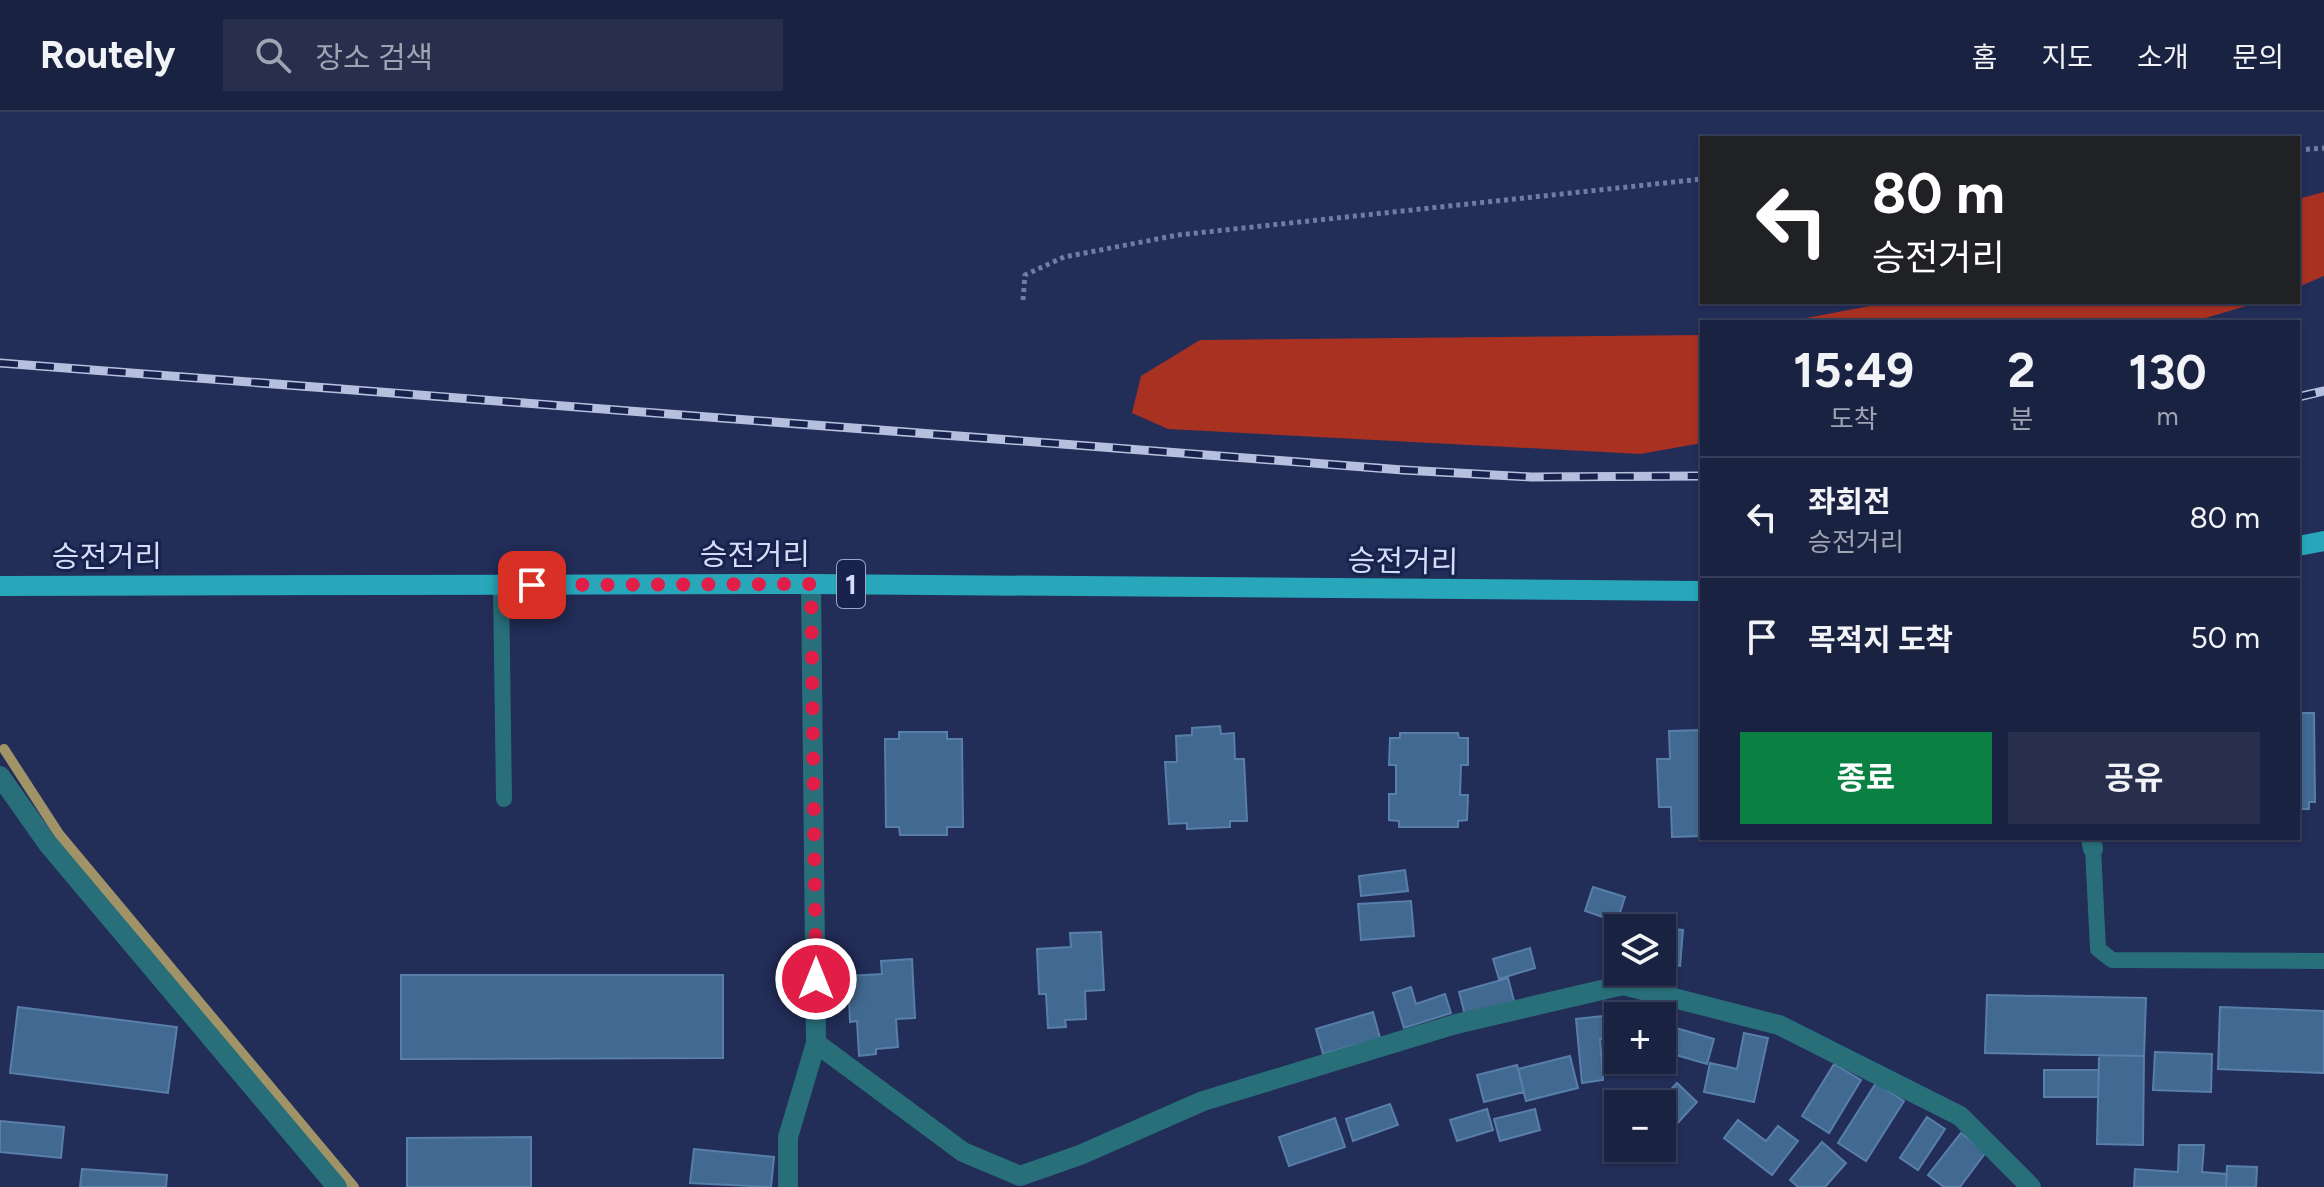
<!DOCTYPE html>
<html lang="ko">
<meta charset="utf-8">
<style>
:root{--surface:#1a2242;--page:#272f4d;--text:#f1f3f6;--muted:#9fa4b2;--line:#383f5b;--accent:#0b8043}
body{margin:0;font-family:Figtree,"Noto Sans KR",sans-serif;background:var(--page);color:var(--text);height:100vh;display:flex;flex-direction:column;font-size:30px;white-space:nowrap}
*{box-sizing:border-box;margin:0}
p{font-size:26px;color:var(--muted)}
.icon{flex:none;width:44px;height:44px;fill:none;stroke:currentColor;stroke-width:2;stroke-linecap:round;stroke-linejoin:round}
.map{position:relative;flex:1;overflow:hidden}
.side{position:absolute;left:1700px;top:208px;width:600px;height:520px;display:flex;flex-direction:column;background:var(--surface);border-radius:0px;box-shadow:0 2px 6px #0004,0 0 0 2px var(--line)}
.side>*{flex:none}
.top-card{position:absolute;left:1700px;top:24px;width:600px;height:168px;border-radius:0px;box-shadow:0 2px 6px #0004,0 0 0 2px var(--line);background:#202124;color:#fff;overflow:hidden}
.buttons{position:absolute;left:1604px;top:802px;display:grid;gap:16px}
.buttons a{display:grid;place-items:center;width:72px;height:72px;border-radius:0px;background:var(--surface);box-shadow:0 2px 6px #0004,0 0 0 2px var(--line);font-size:40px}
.pin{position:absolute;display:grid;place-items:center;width:68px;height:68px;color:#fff;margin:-34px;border-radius:16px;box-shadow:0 4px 12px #0006}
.me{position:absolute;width:88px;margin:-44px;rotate:0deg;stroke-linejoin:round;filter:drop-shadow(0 0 6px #0008)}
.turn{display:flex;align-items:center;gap:28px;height:168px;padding:0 40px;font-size:36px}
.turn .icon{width:104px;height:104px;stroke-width:2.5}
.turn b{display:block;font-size:56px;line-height:68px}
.eta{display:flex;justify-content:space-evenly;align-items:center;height:136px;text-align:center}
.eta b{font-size:48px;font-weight:700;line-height:56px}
.primary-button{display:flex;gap:16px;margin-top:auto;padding:16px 40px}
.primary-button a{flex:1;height:92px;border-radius:0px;background:var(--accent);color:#fff;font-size:32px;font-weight:700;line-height:92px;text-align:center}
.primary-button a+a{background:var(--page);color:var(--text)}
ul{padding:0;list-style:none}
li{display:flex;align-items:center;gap:24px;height:120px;padding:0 40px;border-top:2px solid var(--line)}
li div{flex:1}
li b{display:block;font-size:30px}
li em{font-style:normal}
header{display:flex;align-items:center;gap:48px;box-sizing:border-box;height:112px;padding:0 40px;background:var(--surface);border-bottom:2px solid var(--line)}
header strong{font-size:38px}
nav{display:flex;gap:44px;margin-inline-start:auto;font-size:28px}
.search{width:560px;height:72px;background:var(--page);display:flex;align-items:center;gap:20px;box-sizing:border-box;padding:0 28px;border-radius:0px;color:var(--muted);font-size:30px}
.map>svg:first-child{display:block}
.forest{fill:#a83122}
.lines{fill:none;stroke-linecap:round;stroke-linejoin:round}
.stream{stroke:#a19368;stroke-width:10}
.building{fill:#426991;stroke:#587fa9;stroke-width:2}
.path{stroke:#717ca0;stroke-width:5;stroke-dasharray:4 4;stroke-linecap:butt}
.service{stroke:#286f7a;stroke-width:16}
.minor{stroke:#286f7a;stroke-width:20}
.primary{stroke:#28a7bb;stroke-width:20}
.rail-casing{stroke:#b6c0de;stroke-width:9}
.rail{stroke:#19224c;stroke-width:6;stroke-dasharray:18;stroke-linecap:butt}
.route{stroke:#e11d48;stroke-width:14;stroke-dasharray:0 25.2}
.labels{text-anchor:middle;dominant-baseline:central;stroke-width:6;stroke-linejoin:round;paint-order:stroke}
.shield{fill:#19224c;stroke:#9ba5c4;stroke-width:2}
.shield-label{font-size:28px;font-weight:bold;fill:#d3ddf8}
.street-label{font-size:30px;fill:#d3ddf8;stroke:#19224c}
</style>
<header>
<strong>Routely</strong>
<div class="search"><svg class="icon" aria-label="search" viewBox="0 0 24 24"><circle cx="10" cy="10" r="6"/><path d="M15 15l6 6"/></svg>장소 검색</div>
<nav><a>홈</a><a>지도</a><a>소개</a><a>문의</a></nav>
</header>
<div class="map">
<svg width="2324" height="1075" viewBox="0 0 2324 1075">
<rect width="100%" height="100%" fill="#222d58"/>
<path class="forest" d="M 2324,80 L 2324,164 L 2298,175 L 2298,87 Z
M 1891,190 L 2260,190 L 2192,210 L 1785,210 Z
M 1702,223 L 1702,331 L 1640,342 L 1168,317 L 1132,301 L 1141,264 L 1200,228 Z"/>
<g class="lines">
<path class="stream" d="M 4,637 L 59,722 L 354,1075"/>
</g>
<path class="building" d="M 2298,593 L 2301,601 L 2314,601 L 2315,690 L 2309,690 L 2309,697 L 2298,697 Z
M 1220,614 L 1221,622 L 1234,621 L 1235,647 L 1244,647 L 1247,709 L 1230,709 L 1230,715 L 1187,717 L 1187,711 L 1169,712 L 1165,650 L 1177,650 L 1176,624 L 1192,623 L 1192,616 Z
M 1702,618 L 1702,724 L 1672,725 L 1671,695 L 1659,695 L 1657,647 L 1670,647 L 1669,619 Z
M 899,620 L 947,620 L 947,627 L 962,627 L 963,715 L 947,715 L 947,723 L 900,723 L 899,715 L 886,715 L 885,627 L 899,627 Z
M 1400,621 L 1458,621 L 1459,626 L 1468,626 L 1468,653 L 1461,653 L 1460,683 L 1468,683 L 1467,708 L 1458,709 L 1458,715 L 1399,715 L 1399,709 L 1389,708 L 1389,682 L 1396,682 L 1396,653 L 1389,653 L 1390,626 L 1400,626 Z
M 1405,758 L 1408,779 L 1361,784 L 1359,764 Z
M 1593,775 L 1625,785 L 1617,810 L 1585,799 Z
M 1411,789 L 1414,824 L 1361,828 L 1358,792 Z
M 1662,816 L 1683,818 L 1680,854 L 1662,852 Z
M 1101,820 L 1104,878 L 1085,879 L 1086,907 L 1065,908 L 1066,915 L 1048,916 L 1046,882 L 1039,882 L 1037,837 L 1071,835 L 1070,821 Z
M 1530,836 L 1535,856 L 1499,867 L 1493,847 Z
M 912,847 L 915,906 L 896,907 L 898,935 L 876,937 L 876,942 L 859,944 L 857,909 L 850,910 L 848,864 L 882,862 L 881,849 Z
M 401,863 L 723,863 L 723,946 L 401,947 Z
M 1508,866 L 1514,889 L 1465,903 L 1459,880 Z
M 1411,875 L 1416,892 L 1445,882 L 1451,901 L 1404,916 L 1393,881 Z
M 1987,883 L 2146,886 L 2144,944 L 1985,941 Z
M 18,895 L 177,915 L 168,981 L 10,961 Z
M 2220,895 L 2324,899 L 2324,961 L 2218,957 Z
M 1373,900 L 1380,926 L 1323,942 L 1316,917 Z
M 1611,903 L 1613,926 L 1600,927 L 1603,968 L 1582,971 L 1576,907 Z
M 1662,912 L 1714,927 L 1707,952 L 1662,939 Z
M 1744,921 L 1768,926 L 1754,990 L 1704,980 L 1710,951 L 1737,957 Z
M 2155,940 L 2212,942 L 2211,980 L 2153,978 Z
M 1570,944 L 1578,976 L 1526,989 L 1518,957 Z
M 2099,944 L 2144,944 L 2143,1033 L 2097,1032 Z
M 1834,952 L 1861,968 L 1829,1021 L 1802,1004 Z
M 1517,953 L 1524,980 L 1484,990 L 1477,963 Z
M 2044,958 L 2099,958 L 2098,985 L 2044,985 Z
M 1677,971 L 1697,990 L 1662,1028 L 1662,992 L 1657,992 Z
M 1876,971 L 1904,989 L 1866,1049 L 1838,1031 Z
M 1390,992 L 1398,1013 L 1353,1029 L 1346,1007 Z
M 1487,997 L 1493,1018 L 1457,1029 L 1450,1008 Z
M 1535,997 L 1540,1018 L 1500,1029 L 1494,1007 Z
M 1927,1005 L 1945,1017 L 1918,1058 L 1900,1046 Z
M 1335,1006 L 1345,1035 L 1289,1054 L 1279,1025 Z
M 1738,1008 L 1766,1029 L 1778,1014 L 1798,1029 L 1772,1063 L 1724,1026 Z
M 0,1009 L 64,1015 L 61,1046 L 0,1040 Z
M 1961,1021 L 1986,1040 L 1960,1075 L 1944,1075 L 1928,1063 Z
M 531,1025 L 531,1075 L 407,1075 L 407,1026 Z
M 1822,1030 L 1846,1051 L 1825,1075 L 1798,1075 L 1790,1068 Z
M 2179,1033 L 2204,1033 L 2202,1060 L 2227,1062 L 2226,1075 L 2134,1075 L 2135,1057 L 2178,1060 Z
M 694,1037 L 774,1045 L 771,1075 L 690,1071 Z
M 2227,1054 L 2257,1055 L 2256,1075 L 2226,1075 Z
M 82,1057 L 167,1063 L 166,1075 L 80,1075 Z"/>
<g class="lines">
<path class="path" d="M 2298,38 L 2324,36
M 1023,188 L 1025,163 L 1064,145 L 1178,123 L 1702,67"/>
<path class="service" d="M 501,473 L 504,687
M 2093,737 L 2098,837 L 2112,848 L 2324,849"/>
<path class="minor" d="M 0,664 L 48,732 L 337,1075
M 2091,726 L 2093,737
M 816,931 L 963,1040 L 1020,1064 L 1080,1043 L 1203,989 L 1456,912 L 1623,873 L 1779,913 L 1960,1004 L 2031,1075
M 788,1075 L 788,1025 L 816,931 L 811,472"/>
<path class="primary" d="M 2298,434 L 2324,429
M 0,474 L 811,472 L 1702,479"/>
<g class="rail-casing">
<path id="rail" d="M 0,251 L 1403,358 L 1531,365 L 1702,364
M 2298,285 L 2324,279"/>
</g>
<use href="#rail" class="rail"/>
</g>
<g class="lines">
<path class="route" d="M 532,473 L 811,472 L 816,867"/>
</g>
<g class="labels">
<rect class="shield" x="837" y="448" width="28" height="48" rx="6"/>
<g class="shield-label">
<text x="851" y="472">1</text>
</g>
<g class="street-label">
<text x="755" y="442">승전거리</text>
<text x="107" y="444">승전거리</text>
<text transform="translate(1403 449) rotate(1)">승전거리</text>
</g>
</g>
</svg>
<div class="buttons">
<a><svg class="icon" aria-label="layers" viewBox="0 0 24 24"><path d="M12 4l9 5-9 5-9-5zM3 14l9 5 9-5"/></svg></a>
<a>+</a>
<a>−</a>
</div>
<div class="pin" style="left:532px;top:473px;background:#d93025"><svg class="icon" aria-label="arrive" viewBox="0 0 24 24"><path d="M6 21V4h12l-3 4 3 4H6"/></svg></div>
<svg class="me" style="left:816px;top:867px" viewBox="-20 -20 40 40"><circle r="17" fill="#e11d48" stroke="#fff" stroke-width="3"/><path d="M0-11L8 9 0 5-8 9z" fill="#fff"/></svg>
<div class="top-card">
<div class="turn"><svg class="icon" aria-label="left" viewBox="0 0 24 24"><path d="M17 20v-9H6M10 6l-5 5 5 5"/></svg><div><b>80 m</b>승전거리</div></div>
</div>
<section class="side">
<div class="eta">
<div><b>15:49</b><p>도착</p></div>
<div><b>2</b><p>분</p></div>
<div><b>130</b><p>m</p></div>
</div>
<ul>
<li><svg class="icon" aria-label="left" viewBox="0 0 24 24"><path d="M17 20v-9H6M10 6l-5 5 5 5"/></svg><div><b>좌회전</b><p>승전거리</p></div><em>80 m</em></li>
<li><svg class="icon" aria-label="arrive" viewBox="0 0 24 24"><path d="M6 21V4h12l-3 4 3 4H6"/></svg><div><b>목적지 도착</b></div><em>50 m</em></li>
</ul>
<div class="primary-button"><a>종료</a><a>공유</a></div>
</section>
</div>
